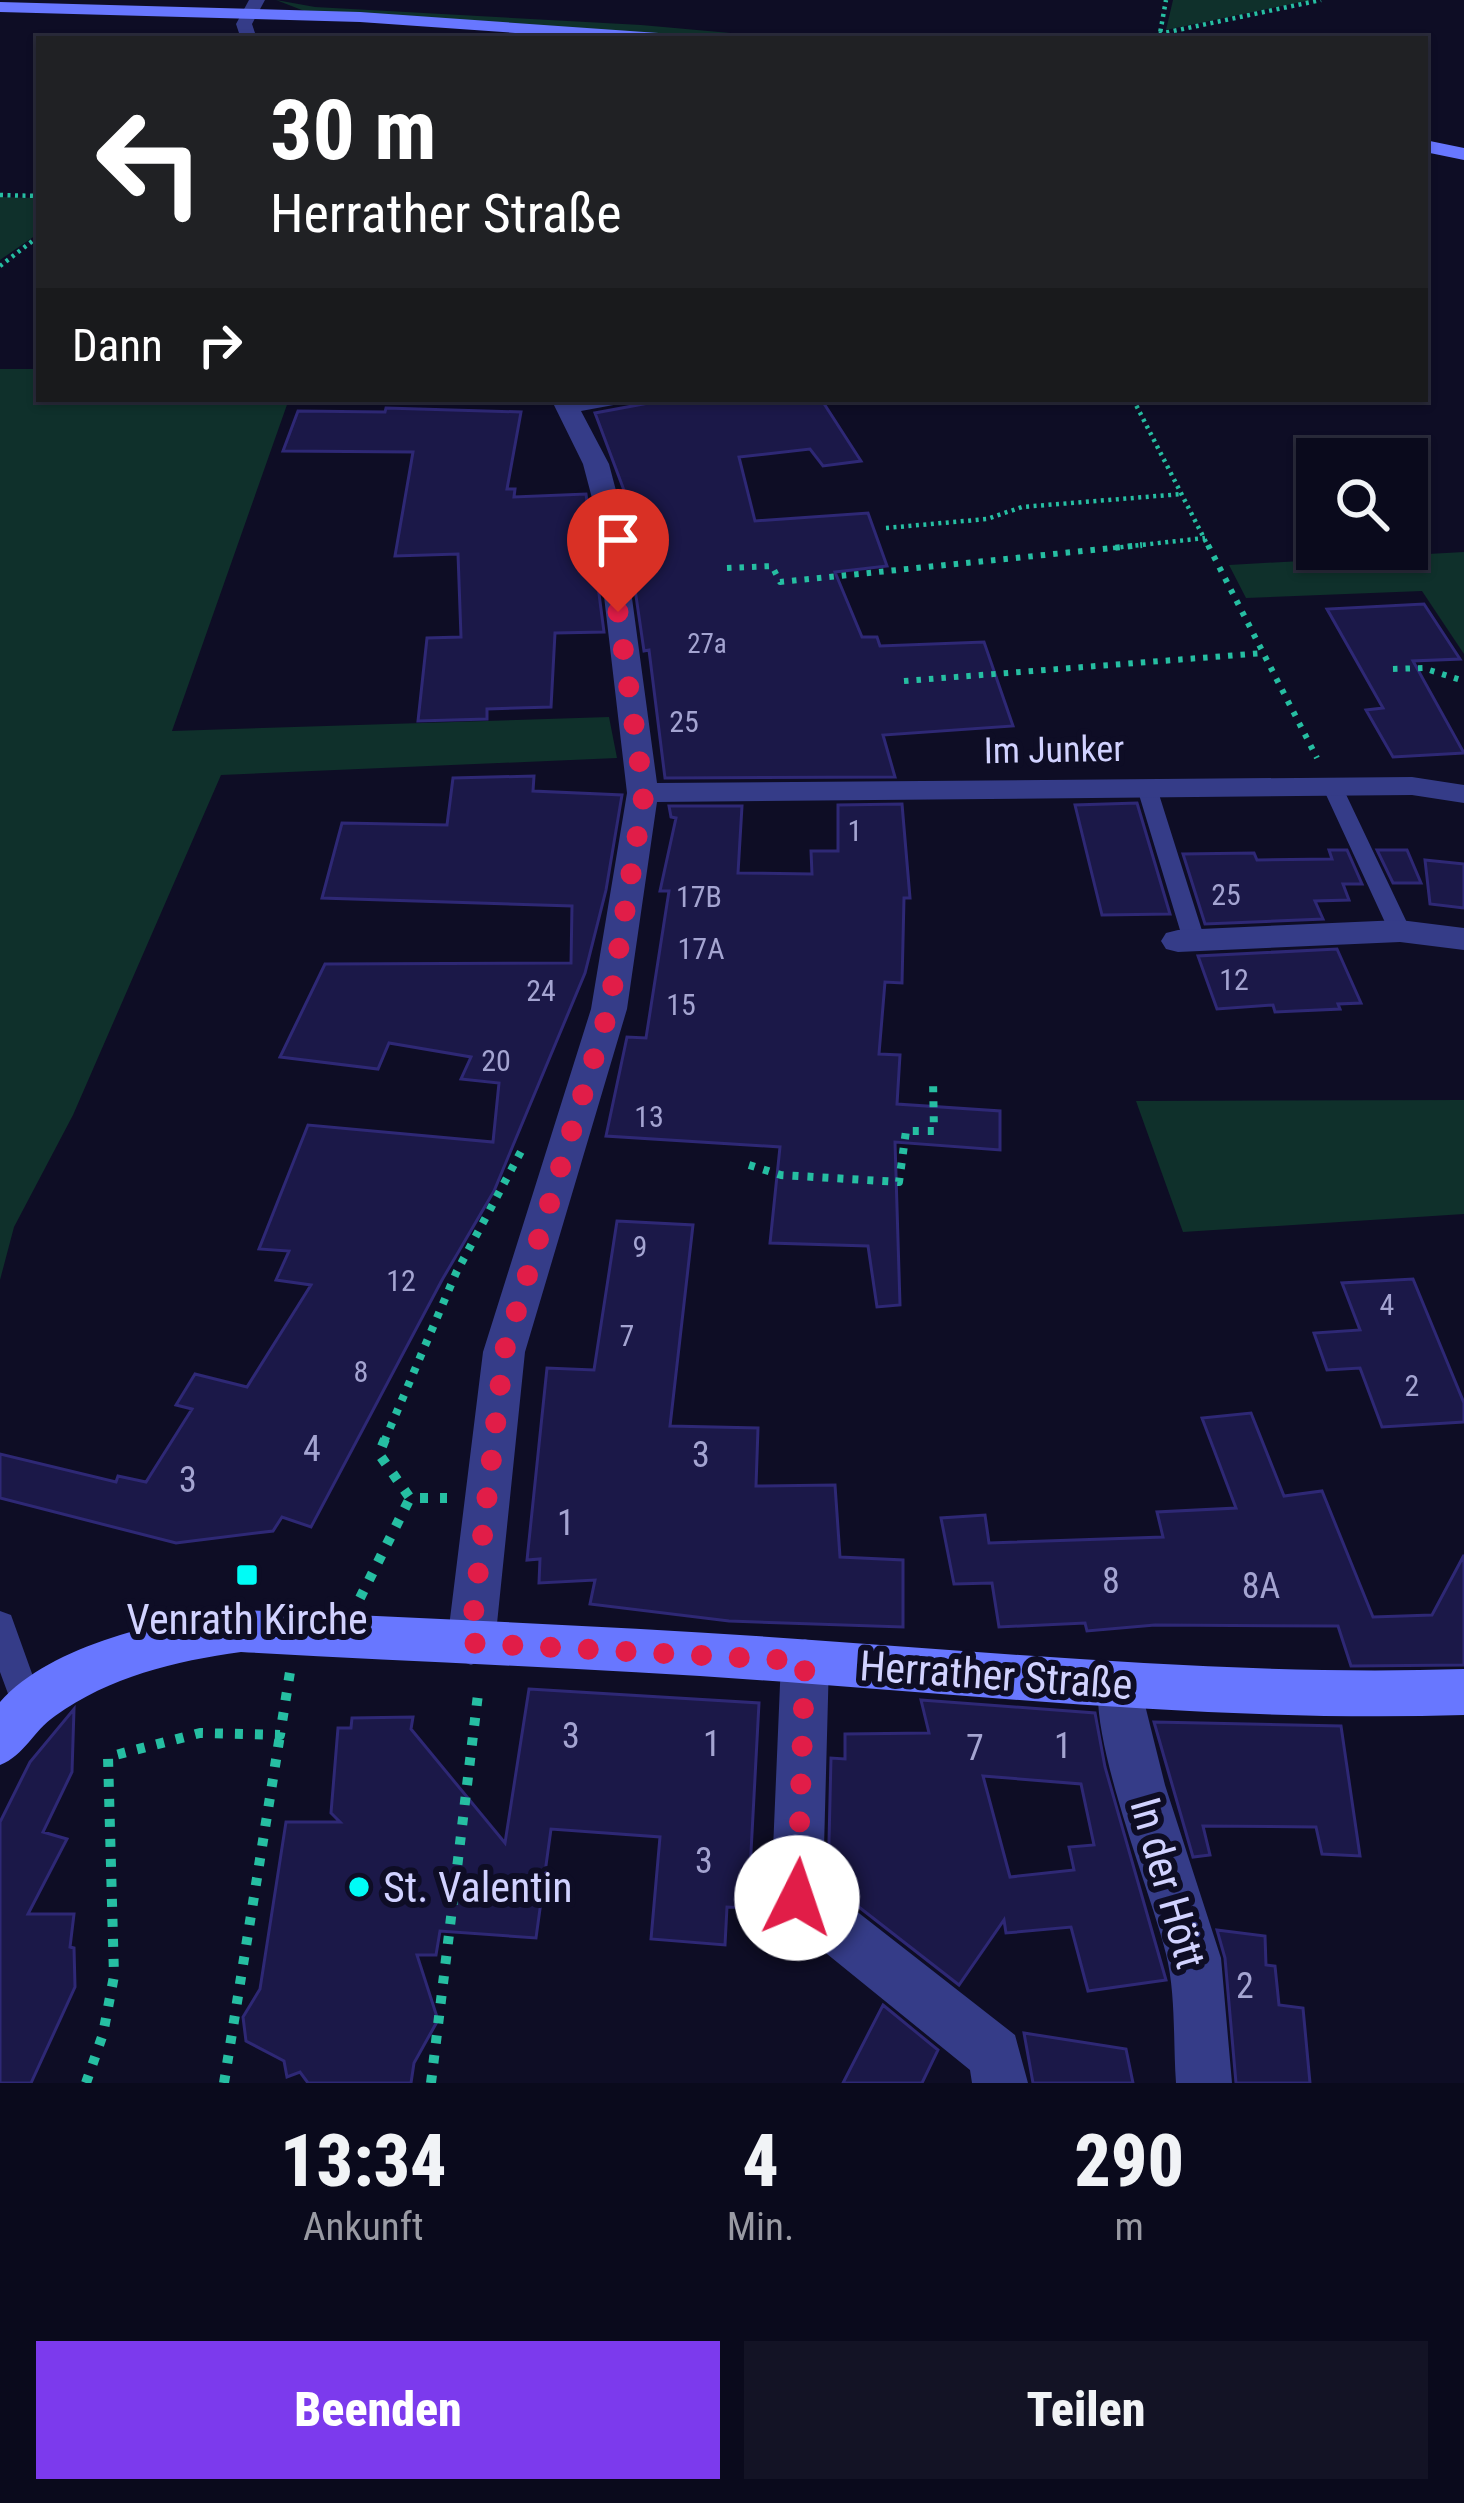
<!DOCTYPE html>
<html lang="de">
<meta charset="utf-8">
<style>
:root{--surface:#0a0a1c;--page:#131325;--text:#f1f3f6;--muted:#999aa3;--line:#2a2b3b;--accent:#7c3aed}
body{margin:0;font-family:"Roboto Condensed",sans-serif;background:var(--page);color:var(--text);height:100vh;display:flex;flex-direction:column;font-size:45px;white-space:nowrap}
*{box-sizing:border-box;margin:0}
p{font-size:39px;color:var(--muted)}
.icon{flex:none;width:66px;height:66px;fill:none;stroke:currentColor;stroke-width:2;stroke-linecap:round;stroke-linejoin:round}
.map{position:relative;height:2083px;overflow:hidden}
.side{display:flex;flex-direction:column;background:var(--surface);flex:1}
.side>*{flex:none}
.banner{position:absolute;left:36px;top:36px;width:1392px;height:366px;border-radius:0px;box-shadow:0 3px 9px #0004,0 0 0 3px var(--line);background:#202124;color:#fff;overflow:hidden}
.controls{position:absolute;left:1296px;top:438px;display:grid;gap:24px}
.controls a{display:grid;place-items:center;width:132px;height:132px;border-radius:0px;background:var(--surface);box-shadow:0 3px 9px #0004,0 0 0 3px var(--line);font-size:60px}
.pin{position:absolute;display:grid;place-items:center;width:102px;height:102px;color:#fff;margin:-123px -51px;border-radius:50% 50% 50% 0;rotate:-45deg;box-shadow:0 0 12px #0007}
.pin .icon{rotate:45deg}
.me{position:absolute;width:132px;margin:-66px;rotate:4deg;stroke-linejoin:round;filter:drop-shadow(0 0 9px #0008)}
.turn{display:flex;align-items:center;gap:42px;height:252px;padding:0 36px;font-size:54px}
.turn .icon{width:156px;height:156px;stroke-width:2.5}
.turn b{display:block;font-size:84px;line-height:102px}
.then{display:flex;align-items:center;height:114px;padding:0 36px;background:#0003;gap:24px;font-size:45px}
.eta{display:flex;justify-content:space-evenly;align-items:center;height:204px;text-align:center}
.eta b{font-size:72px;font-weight:800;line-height:84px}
.cta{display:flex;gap:24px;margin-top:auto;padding:24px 36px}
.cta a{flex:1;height:138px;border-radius:0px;background:var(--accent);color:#fff;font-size:48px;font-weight:800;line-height:138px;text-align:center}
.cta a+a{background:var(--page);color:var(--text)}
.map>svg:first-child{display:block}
.green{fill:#0f302b}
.building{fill:#1b1848;stroke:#2e2875;stroke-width:3;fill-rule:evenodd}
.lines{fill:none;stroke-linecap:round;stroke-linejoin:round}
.path-far3{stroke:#26bea2;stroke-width:4.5;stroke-dasharray:3 4.5;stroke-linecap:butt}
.path-far2{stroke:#26bea2;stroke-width:6;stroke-dasharray:4.5 8;stroke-linecap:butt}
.path-far1{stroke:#26bea2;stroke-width:8;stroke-dasharray:6 9;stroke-linecap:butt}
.path{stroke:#26bea2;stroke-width:10;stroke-dasharray:8 12;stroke-linecap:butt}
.lane{fill:#353c88;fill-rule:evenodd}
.street{fill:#353c88;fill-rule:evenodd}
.secondary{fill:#6877ff;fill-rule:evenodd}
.route{stroke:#e11d48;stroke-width:21;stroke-dasharray:0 37.8}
.poi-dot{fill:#00fcf6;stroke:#0e0d25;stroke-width:4.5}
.labels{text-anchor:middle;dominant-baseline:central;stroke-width:12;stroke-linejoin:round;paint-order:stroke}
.far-number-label{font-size:27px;fill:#a4a4d1}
.number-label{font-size:30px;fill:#a4a4d1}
.street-label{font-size:36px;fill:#d1d2ff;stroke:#0e0d25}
.near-number-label{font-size:36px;fill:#a4a4d1}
.near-poi-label{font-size:42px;fill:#d1d2ff;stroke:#0e0d25}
.near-street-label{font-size:42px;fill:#d1d2ff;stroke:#0e0d25}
</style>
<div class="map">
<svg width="1464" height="2083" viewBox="0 0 1464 2083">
<rect width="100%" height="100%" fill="#0e0d25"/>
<path class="green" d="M 276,0 L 315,7 L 641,25 L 796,39 L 718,39 L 307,12 Z
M 1173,0 L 1311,0 L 1166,30 Z
M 0,197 L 39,198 L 39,233 L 0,260 Z
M 0,369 L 39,369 L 39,399 L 289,399 L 172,731 L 609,717 L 617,758 L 221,775 L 73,1115 L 14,1227 L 0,1280 Z
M 1464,552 L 1464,654 L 1422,591 L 1246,598 L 1229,565 Z
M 1464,1100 L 1464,1214 L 1183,1232 L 1136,1101 Z"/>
<path class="building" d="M 670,399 L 821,399 L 861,461 L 823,466 L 810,449 L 739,457 L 755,521 L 868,513 L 887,566 L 835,572 L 862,637 L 877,637 L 880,646 L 984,642 L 1013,726 L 883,735 L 895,777 L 665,778 L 649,650 L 644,651 L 621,493 L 625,493 L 595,413 Z
M 386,408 L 521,412 L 507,489 L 515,489 L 514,497 L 586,494 L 604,632 L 555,633 L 551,707 L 487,709 L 487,719 L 418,721 L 427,638 L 461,637 L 458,554 L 395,556 L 413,452 L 283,451 L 298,411 L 385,412 Z
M 1424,604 L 1460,659 L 1413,661 L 1464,753 L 1393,757 L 1366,710 L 1383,708 L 1327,609 Z
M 534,776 L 533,791 L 622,795 L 606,890 L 585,973 L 494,1191 L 442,1280 L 311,1527 L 282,1517 L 273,1531 L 176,1543 L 0,1498 L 0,1454 L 116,1482 L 118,1476 L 146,1482 L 192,1409 L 176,1405 L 195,1374 L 247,1387 L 311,1285 L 276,1280 L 289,1251 L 259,1249 L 308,1125 L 493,1142 L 499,1083 L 461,1079 L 471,1057 L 389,1043 L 378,1069 L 280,1057 L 325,964 L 571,963 L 572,906 L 322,898 L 342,823 L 447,825 L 453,778 Z
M 1137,803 L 1170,914 L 1102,915 L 1075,805 Z
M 902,804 L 910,898 L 904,898 L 902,983 L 885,982 L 879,1054 L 900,1055 L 897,1104 L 1000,1111 L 1000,1150 L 895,1142 L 900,1305 L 877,1307 L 868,1246 L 770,1243 L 780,1147 L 606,1136 L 627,1037 L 646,1038 L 669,891 L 660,891 L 676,818 L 671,817 L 669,806 L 742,806 L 738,873 L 812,874 L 811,851 L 838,851 L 838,805 Z
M 1329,850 L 1347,850 L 1362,884 L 1343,884 L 1349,900 L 1315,901 L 1323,919 L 1205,924 L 1183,854 L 1254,853 L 1257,860 L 1332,859 Z
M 1377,850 L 1407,850 L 1421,883 L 1393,883 Z
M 1425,860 L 1464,864 L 1464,908 L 1430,904 Z
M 1337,949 L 1361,1003 L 1338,1004 L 1340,1009 L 1275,1012 L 1273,1005 L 1217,1009 L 1198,956 Z
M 617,1221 L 693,1225 L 670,1426 L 758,1428 L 756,1486 L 835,1485 L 840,1557 L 903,1560 L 903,1627 L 729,1621 L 590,1604 L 595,1580 L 539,1583 L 540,1559 L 527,1560 L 547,1368 L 594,1370 Z
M 1413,1279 L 1464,1403 L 1464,1422 L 1382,1427 L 1360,1368 L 1327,1370 L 1314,1333 L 1360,1330 L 1342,1283 Z
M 1251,1413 L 1284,1496 L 1322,1491 L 1373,1617 L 1432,1615 L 1464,1555 L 1464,1665 L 1351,1666 L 1338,1626 L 1155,1625 L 1087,1631 L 1085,1623 L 999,1627 L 992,1583 L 954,1584 L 941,1518 L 985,1515 L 989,1543 L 1163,1537 L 1157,1512 L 1236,1508 L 1202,1418 Z
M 529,1689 L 759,1703 L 748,1908 L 727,1907 L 725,1945 L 651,1939 L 660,1837 L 551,1829 L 536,1938 L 440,1931 L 436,1955 L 417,1955 L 438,2020 L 414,2063 L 411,2083 L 308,2083 L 300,2072 L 287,2077 L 284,2061 L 246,2041 L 243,2017 L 260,1989 L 286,1822 L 340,1822 L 331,1813 L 338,1728 L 351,1728 L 352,1718 L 413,1717 L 411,1729 L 505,1843 Z
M 921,1700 L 1095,1713 L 1105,1767 L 1166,1980 L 1088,1991 L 1071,1927 L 1006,1933 L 1004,1920 L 959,1985 L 828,1883 L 831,1758 L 845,1759 L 845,1734 L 929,1733 ZM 983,1776 L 1081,1784 L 1094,1845 L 1069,1847 L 1074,1870 L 1010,1877 Z
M 74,1709 L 72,1772 L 43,1832 L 67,1839 L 28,1914 L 74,1914 L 70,1947 L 74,1948 L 75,1987 L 31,2083 L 0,2083 L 0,1822 L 30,1762 Z
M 1154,1722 L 1341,1726 L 1360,1856 L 1322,1854 L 1316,1827 L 1203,1826 L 1210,1855 L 1193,1857 Z
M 1217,1930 L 1265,1936 L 1266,1965 L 1275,1966 L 1279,2005 L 1303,2008 L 1310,2083 L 1236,2083 L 1225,1958 Z
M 883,2005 L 938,2050 L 922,2083 L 843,2083 Z
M 1024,2033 L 1126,2049 L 1133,2083 L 1033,2083 Z"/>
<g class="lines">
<path class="path-far3" d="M 1159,34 L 1321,0
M 1159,39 L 1166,0
M 0,195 L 39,196
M 0,266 L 39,236
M 1133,399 L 1209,548
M 886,528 L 987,519 L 1022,507 L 1182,494
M 1113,548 L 1205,538"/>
<path class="path-far2" d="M 1208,545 L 1317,758
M 727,568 L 772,566 L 780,582 L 1142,545
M 1393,669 L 1423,668 L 1464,681
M 904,681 L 1264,653"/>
<path class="path-far1" d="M 749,1165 L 781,1175 L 899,1182 L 906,1131 L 934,1131 L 933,1080
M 384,1442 L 456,1273 L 525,1144"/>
<path class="path" d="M 385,1439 L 379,1454 L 410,1498 L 447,1498
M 360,1598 L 410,1498
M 86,2083 L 103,2034 L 114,1976 L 108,1757 L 200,1733 L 280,1735 L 290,1672
M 224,2083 L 280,1735
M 431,2083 L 479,1686"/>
<path class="lane" d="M 1332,780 L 1342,786 L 1411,931 L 1408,936 L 1392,936 L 1389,931 L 1322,786 Z
M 1147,782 L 1157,788 L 1205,940 L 1202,945 L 1186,945 L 1183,940 L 1137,788 Z
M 0,1611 L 11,1615 L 44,1707 L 39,1718 L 28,1722 L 17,1718 L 0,1672 Z"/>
<path class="street" d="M 249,0 L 265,0 L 252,24 L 257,39 L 241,39 L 236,24 Z
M 551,399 L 623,399 L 619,404 L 581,411 L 609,464 L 619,502 L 657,783 L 1412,777 L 1464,785 L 1464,803 L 1412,795 L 657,802 L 627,1009 L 525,1352 L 495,1643 L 488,1658 L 471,1665 L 454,1658 L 447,1643 L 483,1352 L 591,1009 L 627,793 L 593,502 L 583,464 Z
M 1400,920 L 1464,928 L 1464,950 L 1400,942 L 1178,952 L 1166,949 L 1161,941 L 1166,933 L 1178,930 Z
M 805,1639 L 822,1645 L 829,1661 L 823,1885 L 1015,2035 L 1028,2083 L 972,2083 L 970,2070 L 779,1915 L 771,1897 L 781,1661 L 788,1645 Z
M 1119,1663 L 1136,1669 L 1165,1785 L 1221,1958 L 1232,2083 L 1176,2083 C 1173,2041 1176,1994 1166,1954 C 1152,1894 1080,1719 1102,1669 Z"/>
<path class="secondary" d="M 0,2 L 360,12 L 673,34 L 681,39 L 601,39 L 360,22 L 0,12 Z
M 1425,140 L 1464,148 L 1464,160 L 1425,152 Z
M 241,1610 C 431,1619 622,1626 812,1640 C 1029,1655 1246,1676 1464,1669 L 1464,1715 C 1246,1722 1029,1700 812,1684 C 622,1669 431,1663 241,1652 C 175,1661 109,1677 55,1716 C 33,1731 25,1755 0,1765 L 0,1702 C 51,1644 167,1619 241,1610 Z"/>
</g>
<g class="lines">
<path class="route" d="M 618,612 L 644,794 L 609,1009 L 504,1352 L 470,1643 L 805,1661 L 797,1898"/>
</g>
<g class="poi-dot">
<rect x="235" y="1563" width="24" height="24" rx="6"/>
<circle cx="359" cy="1887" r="12"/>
</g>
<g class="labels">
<g class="far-number-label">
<text x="707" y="644">27a</text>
</g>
<g class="number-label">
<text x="684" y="721">25</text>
<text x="855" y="830">1</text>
<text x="1226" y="894">25</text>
<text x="699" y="896">17B</text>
<text x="701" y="948">17A</text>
<text x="1234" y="979">12</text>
<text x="541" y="990">24</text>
<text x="681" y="1004">15</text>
<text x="496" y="1060">20</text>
<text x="649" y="1116">13</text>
<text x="640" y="1246">9</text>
<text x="401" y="1280">12</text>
<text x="1387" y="1304">4</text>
<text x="627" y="1335">7</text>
<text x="361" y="1371">8</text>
<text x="1412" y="1385">2</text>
</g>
<g class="street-label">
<text transform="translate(1054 750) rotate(-1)">Im Junker</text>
</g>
<g class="near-number-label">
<text x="312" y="1449">4</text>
<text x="701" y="1455">3</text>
<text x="188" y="1480">3</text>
<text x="566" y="1523">1</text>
<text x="1111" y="1581">8</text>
<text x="1261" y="1586">8A</text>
<text x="571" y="1736">3</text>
<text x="712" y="1744">1</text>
<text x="1063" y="1746">1</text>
<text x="975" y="1748">7</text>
<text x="704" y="1861">3</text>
<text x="1245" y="1986">2</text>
</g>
<g class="near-poi-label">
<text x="247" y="1619">Venrath Kirche</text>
<text x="383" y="1887" text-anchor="start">St. Valentin</text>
</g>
<g class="near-street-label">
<text transform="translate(996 1675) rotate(4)">Herrather Straße</text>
<text transform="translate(1168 1883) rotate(74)">In der Hött</text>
</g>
</g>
</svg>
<div class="controls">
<a><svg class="icon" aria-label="search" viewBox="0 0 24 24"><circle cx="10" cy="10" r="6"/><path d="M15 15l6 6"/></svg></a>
</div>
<div class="pin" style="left:618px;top:612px;background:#d93025"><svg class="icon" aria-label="arrive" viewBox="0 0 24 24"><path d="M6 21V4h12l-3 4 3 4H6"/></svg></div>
<svg class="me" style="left:797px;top:1898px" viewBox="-20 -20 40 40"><circle r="19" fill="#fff"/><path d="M0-13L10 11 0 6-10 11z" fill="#e11d48"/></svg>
<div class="banner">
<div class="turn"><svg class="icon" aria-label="left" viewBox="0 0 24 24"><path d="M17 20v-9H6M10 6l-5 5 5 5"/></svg><div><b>30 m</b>Herrather Straße</div></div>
<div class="then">Dann<svg class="icon" aria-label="right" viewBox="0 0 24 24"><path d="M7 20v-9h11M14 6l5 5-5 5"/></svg></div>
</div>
</div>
<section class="side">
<div class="eta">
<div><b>13:34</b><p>Ankunft</p></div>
<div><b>4</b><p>Min.</p></div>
<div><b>290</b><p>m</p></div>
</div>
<div class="cta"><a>Beenden</a><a>Teilen</a></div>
</section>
